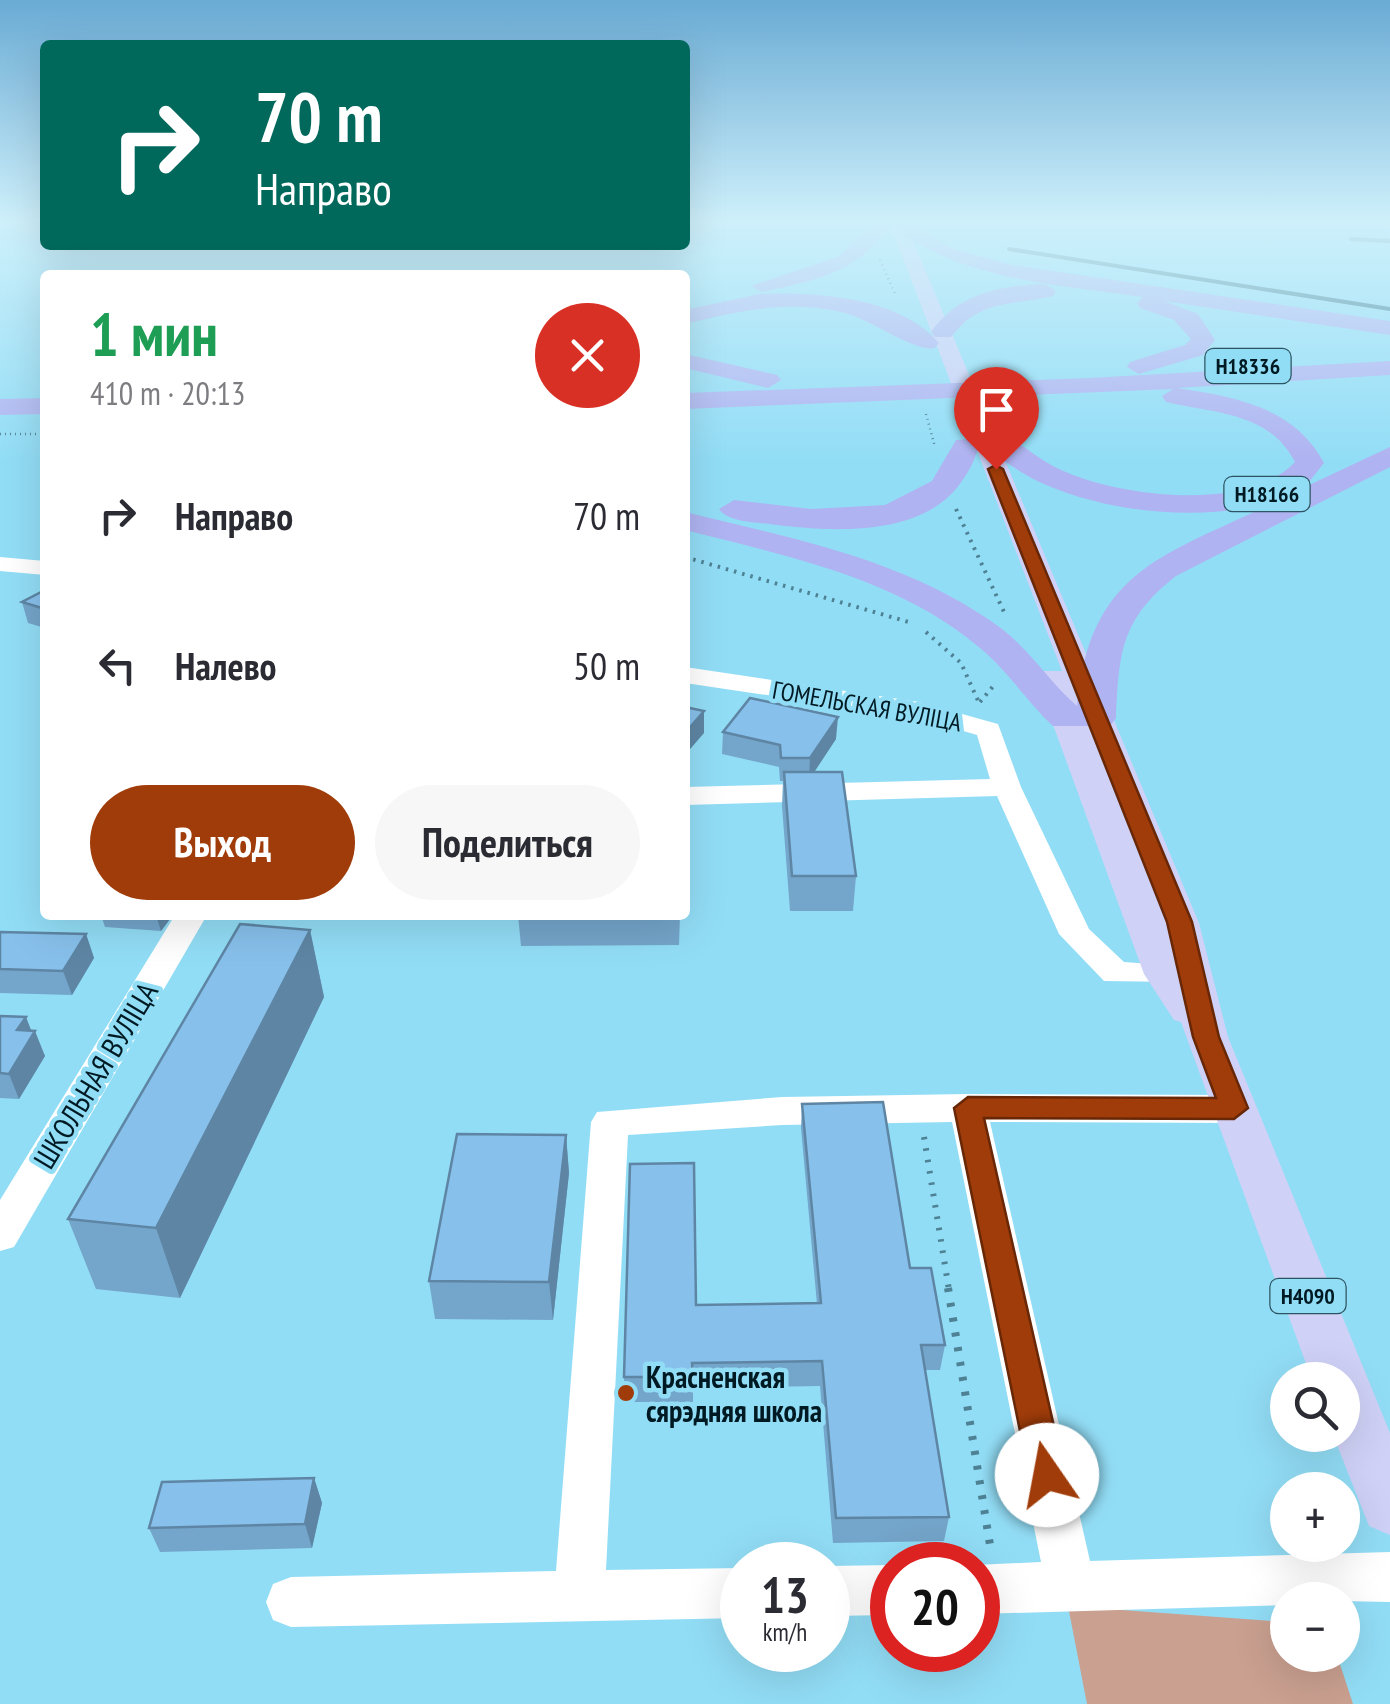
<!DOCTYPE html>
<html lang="ru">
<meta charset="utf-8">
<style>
:root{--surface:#fff;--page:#f7f7f7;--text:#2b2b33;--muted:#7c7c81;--accent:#a03c09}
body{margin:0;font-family:"PT Sans Narrow",sans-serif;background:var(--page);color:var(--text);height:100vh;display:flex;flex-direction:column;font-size:38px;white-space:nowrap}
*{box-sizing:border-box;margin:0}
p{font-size:32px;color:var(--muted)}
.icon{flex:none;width:55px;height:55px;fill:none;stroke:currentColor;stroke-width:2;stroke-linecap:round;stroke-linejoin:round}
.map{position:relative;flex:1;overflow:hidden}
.sheet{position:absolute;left:40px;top:270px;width:650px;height:650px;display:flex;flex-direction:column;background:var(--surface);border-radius:10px;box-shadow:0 10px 40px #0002}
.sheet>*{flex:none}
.top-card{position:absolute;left:40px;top:40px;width:650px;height:210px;border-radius:10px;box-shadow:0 10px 40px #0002;background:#00695c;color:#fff;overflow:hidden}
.buttons{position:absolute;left:1270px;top:1362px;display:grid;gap:20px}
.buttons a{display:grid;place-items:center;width:90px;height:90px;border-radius:50%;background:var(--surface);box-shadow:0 10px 40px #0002;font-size:50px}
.speed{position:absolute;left:720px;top:1542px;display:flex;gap:20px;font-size:50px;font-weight:700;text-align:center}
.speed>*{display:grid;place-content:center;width:130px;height:130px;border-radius:50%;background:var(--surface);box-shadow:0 10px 40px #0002;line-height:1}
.speed small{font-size:25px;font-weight:400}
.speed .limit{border:15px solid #d22;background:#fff;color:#111}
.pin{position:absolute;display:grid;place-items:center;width:85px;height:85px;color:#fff;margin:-102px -42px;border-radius:50% 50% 50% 0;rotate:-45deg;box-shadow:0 0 10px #0007}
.pin .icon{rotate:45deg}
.me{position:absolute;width:110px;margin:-55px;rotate:348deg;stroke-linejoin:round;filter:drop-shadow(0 0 8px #0008)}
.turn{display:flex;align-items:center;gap:35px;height:210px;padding:0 50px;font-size:45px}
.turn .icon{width:130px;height:130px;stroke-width:2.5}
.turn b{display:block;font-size:70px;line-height:85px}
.round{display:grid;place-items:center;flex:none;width:105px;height:105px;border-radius:52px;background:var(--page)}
.head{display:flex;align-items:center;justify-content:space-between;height:170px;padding:0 50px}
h1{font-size:60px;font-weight:700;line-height:75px;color:#1e9e55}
.action{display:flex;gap:20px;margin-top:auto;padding:20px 50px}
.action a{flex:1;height:115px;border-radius:60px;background:var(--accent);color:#fff;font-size:40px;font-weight:700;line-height:115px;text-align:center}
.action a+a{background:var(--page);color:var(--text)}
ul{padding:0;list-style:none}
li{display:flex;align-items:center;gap:30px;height:150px;padding:0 50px}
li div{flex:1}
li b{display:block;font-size:38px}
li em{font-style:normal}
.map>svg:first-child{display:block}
.green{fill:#caa090}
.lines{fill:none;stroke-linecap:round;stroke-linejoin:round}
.stream{stroke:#37768a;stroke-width:4}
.path-far3{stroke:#4d8193;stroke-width:2.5;stroke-dasharray:1 4;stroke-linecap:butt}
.path-far2{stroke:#4d8193;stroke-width:4;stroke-dasharray:2.5 6;stroke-linecap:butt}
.path-far1{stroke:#4d8193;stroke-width:6;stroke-dasharray:2.5 9;stroke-linecap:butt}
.path{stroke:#4d8193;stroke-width:8;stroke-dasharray:4 11;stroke-linecap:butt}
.minor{fill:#fff;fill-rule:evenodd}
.major{fill:#cfd1f7;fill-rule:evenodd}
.highway{fill:#afb3f1;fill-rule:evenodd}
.wall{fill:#74a5ca}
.shaded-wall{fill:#5e86a4}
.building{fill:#87c0eb;stroke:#5e86a4;stroke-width:2.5}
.route{fill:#a03c09;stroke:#682706;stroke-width:2.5}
.poi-dot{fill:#a03c09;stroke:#92ddf6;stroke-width:4}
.labels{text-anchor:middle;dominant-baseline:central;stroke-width:9;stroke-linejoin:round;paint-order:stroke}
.shield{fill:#92ddf6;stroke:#2c5462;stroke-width:2.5}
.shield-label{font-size:22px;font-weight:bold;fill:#001a23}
.street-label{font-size:25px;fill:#001a23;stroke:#92ddf6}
.near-street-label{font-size:30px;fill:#001a23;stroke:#92ddf6}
.near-poi-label{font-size:30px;font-weight:bold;fill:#001a23;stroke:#92ddf6;text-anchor:start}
</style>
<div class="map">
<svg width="1390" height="1704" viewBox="0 0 1390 1704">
<rect width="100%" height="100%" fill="#92ddf6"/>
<path class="green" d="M 1068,1606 L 1287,1622 L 1288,1655 L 1337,1655 L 1353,1704 L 1087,1704 Z"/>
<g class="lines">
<path class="stream" d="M 1351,239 L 1390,241
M 1009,249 L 1390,309"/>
<path class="path-far3" d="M 880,260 L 896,296
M 926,414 L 935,447
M 0,434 L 45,434"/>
<path class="path-far2" d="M 956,509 L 1004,612
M 685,557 L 912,623
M 926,632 L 961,663 L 980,705
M 980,702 L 995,684"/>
<path class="path-far1" d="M 924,1137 L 949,1290"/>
<path class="path" d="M 948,1288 L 991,1551"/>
<path class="minor" d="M 0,557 L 45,561 L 45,575 L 0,571 Z
M 685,667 L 919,702 L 998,724 L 1021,787 L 1089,929 L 1124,962 L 1177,966 L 1182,974 L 1177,982 L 1104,981 L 1059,934 L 997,796 L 685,805 L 685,787 L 990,779 L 977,735 L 916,717 L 685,683 Z
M 175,915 L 207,915 L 14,1247 L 0,1251 L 0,1200 Z
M 968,1094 L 1234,1095 L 1247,1099 L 1253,1109 L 1247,1119 L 1234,1123 L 990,1122 L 1090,1561 L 1390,1552 L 1390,1602 L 1288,1600 L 1288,1605 L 978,1614 L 975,1565 L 1041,1562 L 952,1122 L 782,1125 L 628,1135 L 606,1570 L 742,1568 L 742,1618 L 291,1627 L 273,1620 L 266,1602 L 273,1584 L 291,1577 L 556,1571 L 591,1122 L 597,1112 L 782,1097 Z
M 892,1565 L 892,1615 L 828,1616 L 828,1566 Z"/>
<path class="major" d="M 889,222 L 905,222 L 1199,923 L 1228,1037 L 1390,1433 L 1390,1535 L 1369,1526 L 1333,1435 L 1342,1435 L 1342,1380 L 1312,1380 L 1181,1022 L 1174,1020 L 1144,974 L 1036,678 L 1041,671 L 1062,671 Z"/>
<path class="highway" d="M 873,222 L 910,222 L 953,249 L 1012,265 L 1390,321 L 1390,335 L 1164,301 L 1198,314 L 1215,340 L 1203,355 L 1139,374 L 1127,367 L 1130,362 L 1185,345 L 1191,339 L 1174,320 L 1140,308 L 1137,303 L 1143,297 C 1057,284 960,281 890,224 C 859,273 816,280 762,292 L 751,286 L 838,257 Z
M 1045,284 L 1056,291 L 1053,296 C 1011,306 981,298 951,337 L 935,337 L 931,332 C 959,293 999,286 1045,284 Z
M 759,294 C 815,292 899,296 939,343 L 935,348 C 915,353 868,317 841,312 C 787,300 737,311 685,324 L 685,310 Z
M 685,354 L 777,375 L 781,380 L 768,388 L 685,368 Z
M 1390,361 L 1390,375 L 1177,388 C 1236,397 1294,407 1324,463 L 1305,487 L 1390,447 L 1390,467 L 1176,576 C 1121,619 1119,652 1116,718 L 1110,726 L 1053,726 C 1027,702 1008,671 980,648 C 898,578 787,556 685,530 L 685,512 C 795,539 909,560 1002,629 C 1031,651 1050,683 1077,706 C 1090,569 1164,556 1273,503 C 1200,521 1113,514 1044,484 C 1020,474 1000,457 978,443 C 978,454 971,468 964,478 C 926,539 831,532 769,524 C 754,522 728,522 719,509 L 734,500 L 811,509 L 885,505 L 932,481 L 956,440 L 971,439 L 967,433 L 971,427 L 981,425 C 1010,432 1034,458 1061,470 C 1120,497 1248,513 1295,462 C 1270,412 1213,413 1166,402 L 1162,396 L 1173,389 L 685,409 L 685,393 L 1089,378 Z
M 45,398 L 45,414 L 0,415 L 0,399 Z"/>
</g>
<path class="wall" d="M 45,590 L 45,628 L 28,623 L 22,602 Z
M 723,732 L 836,739 L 814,772 L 856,876 L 853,911 L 790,911 L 782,806 L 783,781 L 780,781 L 779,767 L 722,754 Z
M 101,915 L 173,915 L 161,931 L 105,927 Z
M 518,915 L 680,915 L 679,945 L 521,946 Z
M 310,930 L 324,997 L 180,1298 L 96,1289 L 68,1219 Z
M 0,932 L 86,934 L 94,958 L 72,995 L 0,993 Z
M 0,1016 L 31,1031 L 45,1056 L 19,1099 L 0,1098 Z
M 802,1104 L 910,1268 L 945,1345 L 940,1370 L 925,1370 L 949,1517 L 944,1541 L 833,1543 L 820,1386 L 693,1388 L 693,1402 L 625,1402 L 624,1377 L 696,1305 L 817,1304 L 801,1128 Z
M 566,1135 L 569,1173 L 553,1320 L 435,1319 L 429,1281 Z
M 314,1478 L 322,1503 L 312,1548 L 160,1552 L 149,1528 Z"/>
<path class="shaded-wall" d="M 704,711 L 704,733 L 685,755 L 685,733 Z
M 838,717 L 836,739 L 809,780 L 810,758 Z
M 156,915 L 173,915 L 161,931 Z
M 310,930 L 324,997 L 180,1298 L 156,1228 Z
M 86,934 L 94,958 L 72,995 L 63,971 Z
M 26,1017 L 33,1035 L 35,1031 L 45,1056 L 19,1099 L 9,1074 L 17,1030 Z
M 566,1135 L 569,1173 L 553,1320 L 549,1282 Z
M 314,1478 L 322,1503 L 312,1548 L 305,1524 Z"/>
<path class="building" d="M 45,590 L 45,609 L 22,602 Z
M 750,698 L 838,717 L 810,758 L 781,758 L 780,745 L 723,732 Z
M 685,707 L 704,711 L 685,733 Z
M 784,772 L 842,772 L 856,876 L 792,876 Z
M 240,924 L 310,930 L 156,1228 L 68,1219 Z
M 0,932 L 86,934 L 63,971 L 0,969 Z
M 0,1016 L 26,1017 L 17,1030 L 35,1031 L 9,1074 L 0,1073 Z
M 883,1102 L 910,1268 L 931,1268 L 945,1345 L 921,1345 L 949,1517 L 836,1518 L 822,1361 L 692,1363 L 693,1377 L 624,1377 L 630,1164 L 694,1163 L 696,1305 L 821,1303 L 802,1104 Z
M 457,1134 L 566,1135 L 549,1282 L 429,1281 Z
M 314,1478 L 305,1524 L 149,1528 L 162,1482 Z"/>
<linearGradient id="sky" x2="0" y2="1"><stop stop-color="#6aabd4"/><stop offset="0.48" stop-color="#cef0fb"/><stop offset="1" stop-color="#cef0fb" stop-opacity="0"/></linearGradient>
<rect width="1390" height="460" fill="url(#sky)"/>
<path class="route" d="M 996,465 L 1003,469 L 1192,922 L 1219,1037 L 1248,1108 L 1234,1119 L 984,1118 L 1065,1475 L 1060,1487 L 1047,1492 L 1034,1487 L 1029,1475 L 954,1108 L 968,1097 L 1216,1098 L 1193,1037 L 1167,922 L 988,469 Z"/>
<circle class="poi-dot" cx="626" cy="1393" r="10"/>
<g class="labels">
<g class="shield">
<rect x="1205.5" y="349" width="85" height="34" rx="8"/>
<rect x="1224.5" y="477" width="85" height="34" rx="8"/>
<rect x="1270.5" y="1279" width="75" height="34" rx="8"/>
</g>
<g class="shield-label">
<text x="1248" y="366">Н18336</text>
<text x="1267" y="494">Н18166</text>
<text x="1308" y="1296">Н4090</text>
</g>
<g class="street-label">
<text transform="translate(867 706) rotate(10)">ГОМЕЛЬСКАЯ ВУЛІЦА</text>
</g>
<g class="near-street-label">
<text transform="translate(95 1075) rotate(-59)">ШКОЛЬНАЯ ВУЛІЦА</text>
</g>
<g class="near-poi-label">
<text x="646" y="1376">Красненская<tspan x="646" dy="34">сярэдняя школа</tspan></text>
</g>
</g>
</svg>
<div class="buttons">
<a><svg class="icon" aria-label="search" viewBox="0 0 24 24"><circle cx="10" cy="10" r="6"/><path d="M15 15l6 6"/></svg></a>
<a>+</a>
<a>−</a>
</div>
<div class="speed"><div>13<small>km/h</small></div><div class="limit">20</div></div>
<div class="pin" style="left:996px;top:469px;background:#d93025"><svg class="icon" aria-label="arrive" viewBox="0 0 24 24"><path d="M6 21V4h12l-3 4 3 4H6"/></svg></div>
<svg class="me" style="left:1047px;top:1475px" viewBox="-20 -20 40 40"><circle r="19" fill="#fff"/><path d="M0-13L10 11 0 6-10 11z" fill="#a03c09"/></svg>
<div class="top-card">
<div class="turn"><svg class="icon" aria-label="right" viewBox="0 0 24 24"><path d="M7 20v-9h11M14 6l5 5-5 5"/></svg><div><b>70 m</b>Направо</div></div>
</div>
<section class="sheet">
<div class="head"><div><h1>1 мин</h1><p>410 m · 20:13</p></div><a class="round" style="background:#d93025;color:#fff"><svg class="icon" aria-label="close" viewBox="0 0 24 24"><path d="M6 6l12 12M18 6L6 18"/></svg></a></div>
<ul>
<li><svg class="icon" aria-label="right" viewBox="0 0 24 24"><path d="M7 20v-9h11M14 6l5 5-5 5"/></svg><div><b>Направо</b></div><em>70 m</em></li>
<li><svg class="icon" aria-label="left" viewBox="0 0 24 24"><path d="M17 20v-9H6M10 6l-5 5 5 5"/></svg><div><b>Налево</b></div><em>50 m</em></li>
</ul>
<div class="action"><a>Выход</a><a>Поделиться</a></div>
</section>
</div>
